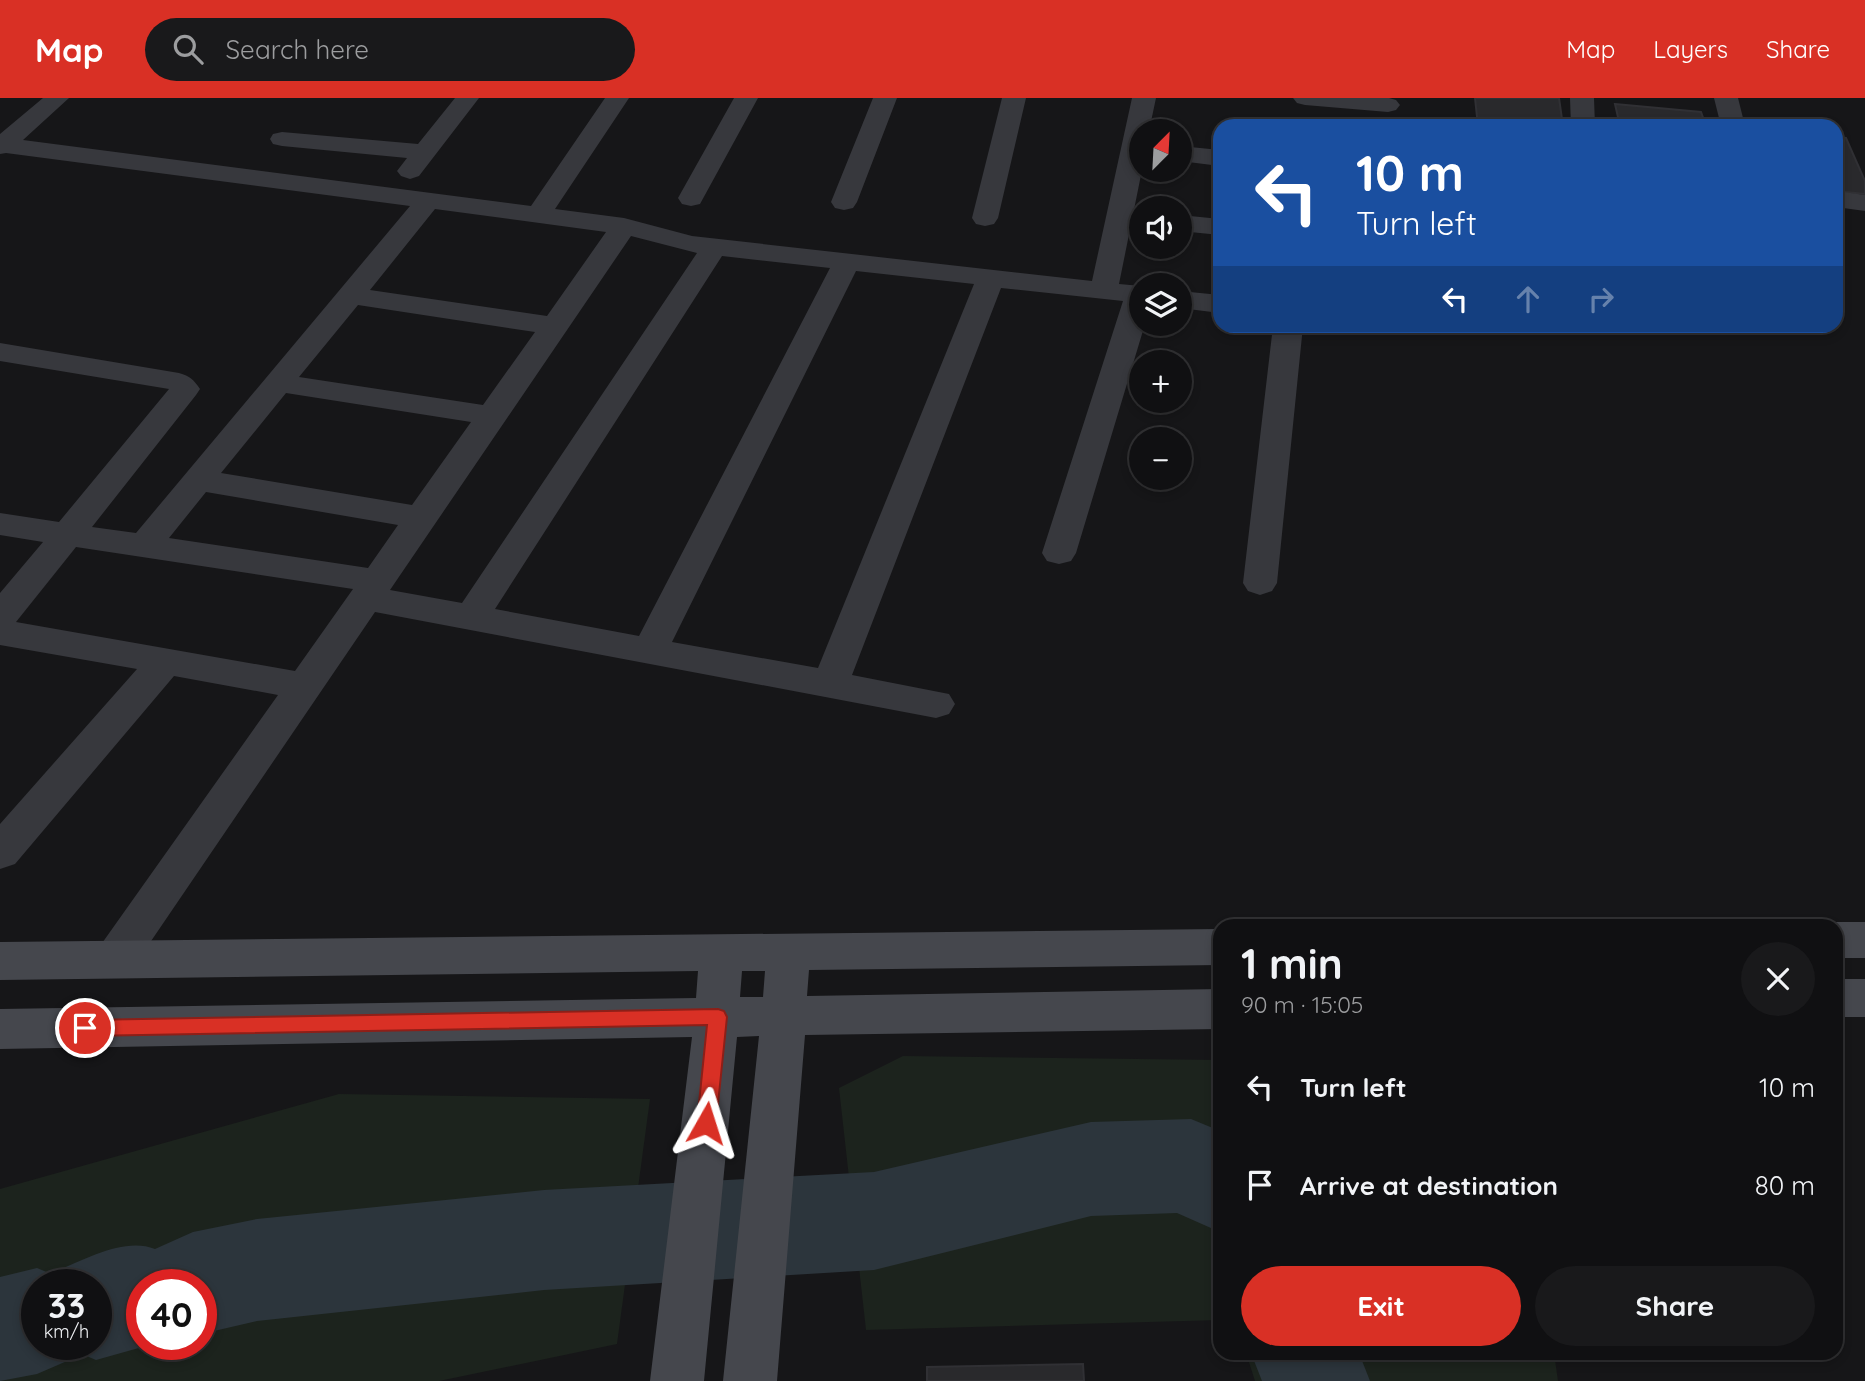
<!DOCTYPE html>
<meta charset="utf-8">
<style>
:root{--surface:#101012;--page:#19191b;--text:#f1f3f6;--muted:#9c9d9f;--line:#303032;--accent:#d93025}
body{margin:0;font-family:Quicksand,sans-serif;background:var(--page);color:var(--text);height:100vh;display:flex;flex-direction:column;font-size:26px;white-space:nowrap}
*{box-sizing:border-box;margin:0}
p{font-size:23px;color:var(--muted)}
.icon{flex:none;width:38px;height:38px;fill:none;stroke:currentColor;stroke-width:2;stroke-linecap:round;stroke-linejoin:round}
.map{position:relative;flex:1;overflow:hidden}
.drawer{position:absolute;left:1213px;top:821px;width:630px;height:441px;display:flex;flex-direction:column;background:var(--surface);border-radius:21px;box-shadow:0 4px 10px #0003,0 0 0 2px var(--line)}
.drawer>*{flex:none}
.banner{position:absolute;left:1213px;top:21px;width:630px;height:214px;border-radius:21px;box-shadow:0 4px 10px #0003,0 0 0 2px var(--line);background:#1a4fa0;color:#fff;overflow:hidden}
.needle{width:46px;rotate:24deg}
.tools{position:absolute;left:1129px;top:21px;display:grid;gap:14px}
.tools a{display:grid;place-items:center;width:63px;height:63px;border-radius:50%;background:var(--surface);box-shadow:0 4px 10px #0003,0 0 0 2px var(--line);font-size:35px}
.speed{position:absolute;left:21px;top:1171px;display:flex;gap:14px;font-size:35px;font-weight:700;text-align:center}
.speed>*{display:grid;place-content:center;width:91px;height:91px;border-radius:50%;background:var(--surface);box-shadow:0 4px 10px #0003,0 0 0 2px var(--line);line-height:1}
.speed small{font-size:18px;font-weight:400}
.speed .limit{border:10px solid #d22;background:#fff;color:#111}
.pin{position:absolute;display:grid;place-items:center;width:60px;height:60px;color:#fff;margin:-30px;border:4px solid #fff;border-radius:50%;box-shadow:0 2px 7px #0007}
.me{position:absolute;width:77px;margin:-38px;rotate:6deg;stroke-linejoin:round;filter:drop-shadow(0 0 5px #0008)}
.turn{display:flex;align-items:center;gap:24px;height:147px;padding:0 28px;font-size:32px}
.turn .icon{width:91px;height:91px;stroke-width:2.5}
.turn b{display:block;font-size:49px;line-height:60px}
.lanes{display:flex;align-items:center;height:66px;padding:0 28px;background:#0003;justify-content:center;gap:35px;direction:ltr}
.lanes .off{opacity:.35}
.round{display:grid;place-items:center;flex:none;width:74px;height:74px;border-radius:37px;background:var(--page)}
.head{display:flex;align-items:center;justify-content:space-between;height:119px;padding:0 28px}
h1{font-size:42px;font-weight:700;line-height:52px}
.cta{display:flex;gap:14px;margin-top:auto;padding:14px 28px}
.cta a{flex:1;height:80px;border-radius:42px;background:var(--accent);color:#fff;font-size:28px;font-weight:700;line-height:80px;text-align:center}
.cta a+a{background:var(--page);color:var(--text)}
ul{padding:0;list-style:none}
li{display:flex;align-items:center;gap:21px;height:98px;padding:0 28px}
li div{flex:1}
li b{display:block;font-size:26px}
li em{font-style:normal}
header{display:flex;align-items:center;gap:42px;box-sizing:border-box;height:98px;padding:0 35px;background:var(--accent);color:#fff}
header strong{font-size:33px}
nav{display:flex;gap:38px;margin-inline-start:auto;font-size:24px}
.search{width:490px;height:63px;background:var(--page);display:flex;align-items:center;gap:18px;box-sizing:border-box;padding:0 24px;border-radius:38px;color:var(--muted);font-size:26px}
.map>svg:first-child{display:block}
.green{fill:#1c231d;fill-rule:evenodd}
.lines{fill:none;stroke-linecap:round;stroke-linejoin:round}
.river{fill:#2c353c;fill-rule:evenodd}
.building{fill:#29292c;stroke:#303034;stroke-width:2}
.street{fill:#37383d;fill-rule:evenodd}
.secondary{fill:#45474d;fill-rule:evenodd}
.route{fill:#d93025;stroke:#8d1f18;stroke-width:2}
</style>
<header>
<strong>Map</strong>
<div class="search"><svg class="icon" aria-label="search" viewBox="0 0 24 24"><circle cx="10" cy="10" r="6"/><path d="M15 15l6 6"/></svg>Search here</div>
<nav><a>Map</a><a>Layers</a><a>Share</a></nav>
</header>
<div class="map">
<svg width="1865" height="1283" viewBox="0 0 1865 1283">
<rect width="100%" height="100%" fill="#161618"/>
<path class="green" d="M 903,958 L 1220,962 L 1220,1222 L 866,1232 L 839,990 Z
M 339,996 L 650,1001 L 617,1246 L 439,1283 L 0,1283 L 0,1091 ZM 37,1186 L 96,1186 L 96,1246 L 37,1246 ZM 142,1186 L 201,1186 L 201,1246 L 142,1246 Z
M 1246,1255 L 1554,1255 L 1558,1283 L 1255,1283 Z"/>
<g class="lines">
<path class="river" d="M 1191,1021 L 1220,1033 L 1220,1134 L 1177,1115 L 1091,1118 L 874,1172 L 544,1192 L 257,1223 L 201,1236 L 201,1186 L 142,1186 L 142,1246 L 153,1246 L 96,1262 L 77,1254 L 74,1260 L 37,1276 L 0,1283 L 0,1179 L 37,1170 L 56,1178 L 59,1172 C 87,1160 126,1139 155,1151 L 193,1134 L 257,1121 L 544,1092 L 874,1074 L 1091,1024 ZM 37,1186 L 96,1186 L 96,1246 L 37,1246 Z
M 1251,1255 L 1359,1255 L 1370,1283 L 1262,1283 Z"/>
</g>
<path class="building" d="M 1475,0 L 1559,0 L 1563,28 L 1478,28 Z
M 1615,6 L 1701,14 L 1706,28 L 1620,28 Z
M 1836,39 L 1846,40 L 1865,83 L 1865,96 L 1836,93 Z
M 1083,1266 L 1084,1283 L 927,1283 L 927,1269 Z"/>
<g class="lines">
<path class="street" d="M 43,0 L 69,0 L 23,42 L 531,108 L 605,0 L 629,0 L 555,111 L 624,120 L 692,138 L 1092,183 L 1132,0 L 1156,0 L 1149,33 L 1141,33 L 1142,72 L 1119,186 L 1141,188 L 1141,226 L 1145,226 L 1076,455 L 1071,463 L 1059,466 L 1047,463 L 1042,455 L 1123,203 L 1001,190 L 852,577 L 949,596 L 955,606 L 949,616 L 936,620 L 375,514 L 130,874 L 115,880 L 100,874 L 93,861 L 100,848 L 278,597 L 174,578 L 15,766 L 0,771 L 0,726 L 137,571 L 0,547 L 0,495 L 43,444 L 0,437 L 0,415 L 59,424 L 169,291 L 0,263 L 0,245 L 179,275 C 190,278 194,282 200,291 L 196,297 L 92,429 L 136,435 L 410,108 L 6,55 L 0,56 L 0,36 ZM 435,111 L 606,134 L 547,218 L 370,192 ZM 631,138 L 697,155 L 462,505 L 390,492 ZM 722,158 L 830,170 L 639,538 L 495,511 ZM 856,173 L 974,186 L 818,570 L 672,544 ZM 358,207 L 535,234 L 483,307 L 299,279 ZM 286,295 L 471,324 L 412,407 L 221,375 ZM 206,394 L 398,427 L 368,470 L 169,440 ZM 76,449 L 353,491 L 295,573 L 16,524 Z
M 455,0 L 479,0 L 419,78 L 410,81 L 401,78 L 397,73 L 407,60 L 282,48 L 273,46 L 270,41 L 273,36 L 282,34 L 418,46 Z
M 734,0 L 758,0 L 700,106 L 691,108 L 682,106 L 678,100 Z
M 873,0 L 897,0 L 857,104 L 853,110 L 844,112 L 835,110 L 831,104 Z
M 1002,0 L 1026,0 L 998,120 L 994,126 L 985,128 L 976,126 L 972,120 Z
M 1293,0 L 1389,0 L 1396,2 L 1400,7 L 1396,12 L 1388,14 L 1305,7 L 1297,5 Z
M 1570,0 L 1594,0 L 1595,28 L 1571,28 Z
M 1714,0 L 1738,0 L 1745,28 L 1721,28 Z
M 1180,48 L 1220,52 L 1220,68 L 1180,63 Z
M 1836,93 L 1865,97 L 1865,113 L 1836,109 Z
M 1180,117 L 1220,121 L 1220,137 L 1180,133 Z
M 1180,193 L 1220,197 L 1220,215 L 1180,210 Z
M 1273,228 L 1303,228 L 1277,485 L 1272,493 L 1260,497 L 1248,493 L 1243,485 Z"/>
<path class="secondary" d="M 1836,824 L 1865,824 L 1865,860 L 1836,860 L 1836,828 L 1825,828 Z
M 1220,831 L 1220,867 L 809,872 L 807,898 L 1220,891 L 1220,931 L 805,937 L 777,1283 L 723,1283 L 759,938 L 737,939 L 704,1283 L 650,1283 L 692,939 L 0,951 L 0,911 L 696,900 L 698,873 L 0,882 L 0,844 ZM 742,873 L 765,873 L 763,899 L 740,899 Z
M 1836,881 L 1865,881 L 1865,919 L 1836,919 Z"/>
</g>
<path class="route" d="M 718,911 L 724,913 L 727,919 L 716,1025 L 713,1031 L 706,1034 L 699,1031 L 697,1025 L 707,927 L 85,938 L 79,936 L 76,930 L 79,924 L 85,922 Z"/>
</svg>
<div class="tools">
<a><svg class="needle" viewBox="-14 -14 28 28"><path d="M0-13l5 13h-10z" fill="#e53935"/><path d="M0 13l5-13h-10z" fill="#9c9d9f"/></svg></a>
<a><svg class="icon" aria-label="sound" viewBox="0 0 24 24"><path d="M4 9h4l5-4v14l-5-4H4zM17 9q2 3 0 6"/></svg></a>
<a><svg class="icon" aria-label="layers" viewBox="0 0 24 24"><path d="M12 4l9 5-9 5-9-5zM3 14l9 5 9-5"/></svg></a>
<a>+</a>
<a>−</a>
</div>
<div class="speed"><div>33<small>km/h</small></div><div class="limit">40</div></div>
<div class="pin" style="left:85px;top:930px;background:#d93025"><svg class="icon" aria-label="arrive" viewBox="0 0 24 24"><path d="M6 21V4h12l-3 4 3 4H6"/></svg></div>
<svg class="me" style="left:706px;top:1025px" viewBox="-20 -20 40 40"><path d="M0-17L14 15 0 8-14 15z" fill="#d93025" stroke="#fff" stroke-width="4"/></svg>
<div class="banner">
<div class="turn"><svg class="icon" aria-label="left" viewBox="0 0 24 24"><path d="M17 20v-9H6M10 6l-5 5 5 5"/></svg><div><b>10 m</b>Turn left</div></div>
<div class="lanes"><svg class="icon" aria-label="left" viewBox="0 0 24 24"><path d="M17 20v-9H6M10 6l-5 5 5 5"/></svg><svg class="icon off" aria-label="ahead" viewBox="0 0 24 24"><path d="M12 20V5M6 11l6-6 6 6"/></svg><svg class="icon off" aria-label="right" viewBox="0 0 24 24"><path d="M7 20v-9h11M14 6l5 5-5 5"/></svg></div>
</div>
<section class="drawer">
<div class="head"><div><h1>1 min</h1><p>90 m · 15:05</p></div><a class="round"><svg class="icon" aria-label="close" viewBox="0 0 24 24"><path d="M6 6l12 12M18 6L6 18"/></svg></a></div>
<ul>
<li><svg class="icon" aria-label="left" viewBox="0 0 24 24"><path d="M17 20v-9H6M10 6l-5 5 5 5"/></svg><div><b>Turn left</b></div><em>10 m</em></li>
<li><svg class="icon" aria-label="arrive" viewBox="0 0 24 24"><path d="M6 21V4h12l-3 4 3 4H6"/></svg><div><b>Arrive at destination</b></div><em>80 m</em></li>
</ul>
<div class="cta"><a>Exit</a><a>Share</a></div>
</section>
</div>
